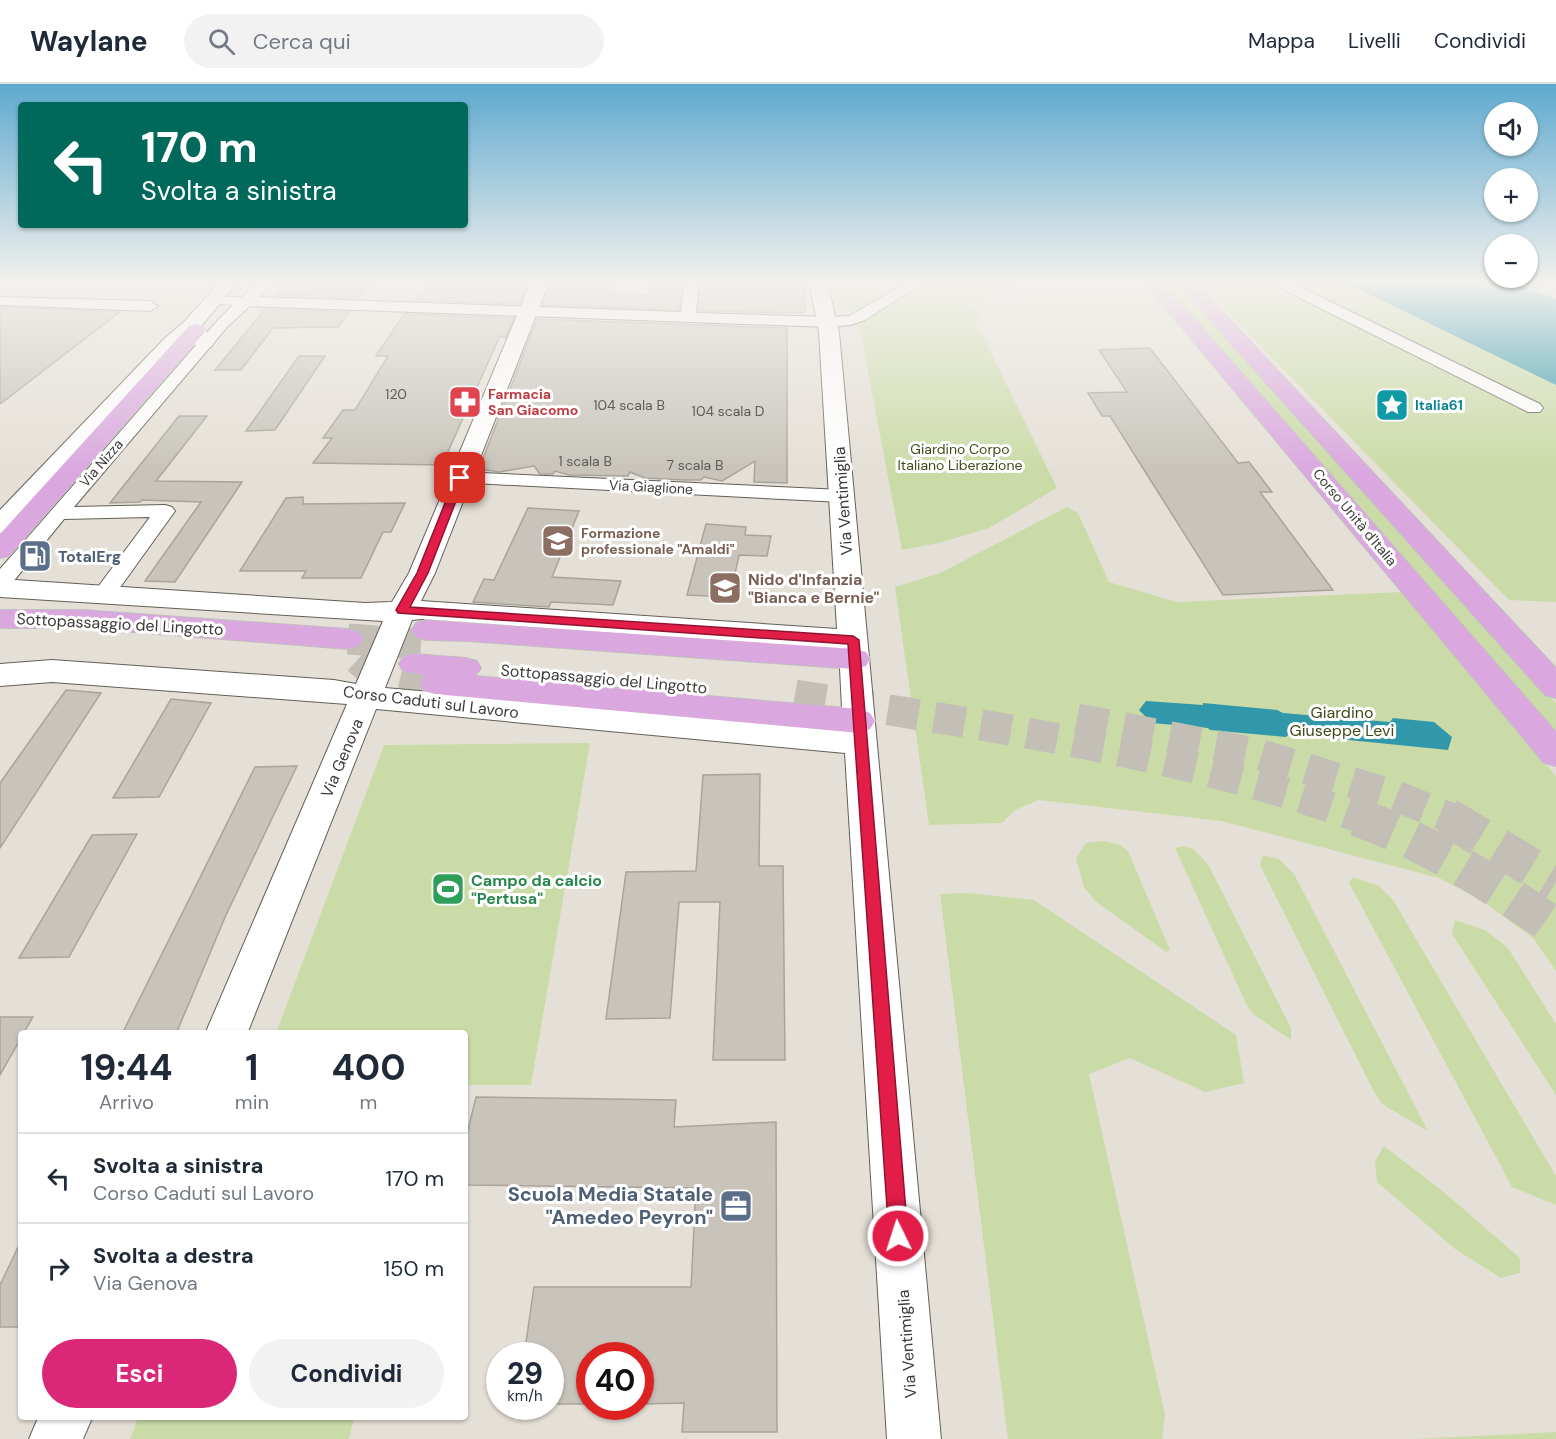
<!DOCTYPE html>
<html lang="it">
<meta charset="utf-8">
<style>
:root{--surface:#fff;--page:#f2f2f3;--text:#1f2937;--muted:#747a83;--line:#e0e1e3;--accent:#db2777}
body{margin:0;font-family:"DM Sans",sans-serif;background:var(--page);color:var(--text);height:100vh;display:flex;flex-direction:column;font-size:22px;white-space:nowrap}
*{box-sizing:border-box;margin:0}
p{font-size:20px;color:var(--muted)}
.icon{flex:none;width:33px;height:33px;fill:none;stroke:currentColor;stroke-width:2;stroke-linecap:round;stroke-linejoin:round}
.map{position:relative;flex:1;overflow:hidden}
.drawer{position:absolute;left:18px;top:946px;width:450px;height:390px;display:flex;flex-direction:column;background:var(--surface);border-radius:6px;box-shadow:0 2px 4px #0004}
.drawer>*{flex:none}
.guide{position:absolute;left:18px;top:18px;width:450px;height:126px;border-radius:6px;box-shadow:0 2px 4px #0004;background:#00695c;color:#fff;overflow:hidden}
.fabs{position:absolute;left:1484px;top:18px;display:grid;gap:12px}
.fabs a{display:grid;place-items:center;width:54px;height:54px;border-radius:50%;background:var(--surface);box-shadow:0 2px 4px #0004;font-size:30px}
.speed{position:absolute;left:486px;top:1258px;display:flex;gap:12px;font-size:30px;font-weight:700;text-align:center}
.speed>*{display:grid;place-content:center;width:78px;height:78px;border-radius:50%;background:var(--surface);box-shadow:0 2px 4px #0004;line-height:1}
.speed small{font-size:15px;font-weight:400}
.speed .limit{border:9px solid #d22;background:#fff;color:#111}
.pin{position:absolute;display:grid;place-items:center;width:51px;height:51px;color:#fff;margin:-26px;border-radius:12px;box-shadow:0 3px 9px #0006}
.me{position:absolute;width:66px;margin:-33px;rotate:356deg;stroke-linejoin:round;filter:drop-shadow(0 0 4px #0008)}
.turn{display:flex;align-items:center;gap:21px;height:126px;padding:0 24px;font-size:27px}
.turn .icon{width:78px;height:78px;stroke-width:2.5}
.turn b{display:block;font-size:42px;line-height:51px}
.eta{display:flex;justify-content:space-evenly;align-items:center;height:102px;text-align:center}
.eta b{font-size:36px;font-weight:700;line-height:42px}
.primary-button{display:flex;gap:12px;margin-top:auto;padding:12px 24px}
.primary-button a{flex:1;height:69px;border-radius:36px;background:var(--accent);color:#fff;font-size:24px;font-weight:700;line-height:69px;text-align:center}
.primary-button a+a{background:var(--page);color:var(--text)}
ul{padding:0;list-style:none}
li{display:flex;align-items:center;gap:18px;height:90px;padding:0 24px;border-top:2px solid var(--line)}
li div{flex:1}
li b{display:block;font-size:22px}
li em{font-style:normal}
header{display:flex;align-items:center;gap:36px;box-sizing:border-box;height:84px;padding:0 30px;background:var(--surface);border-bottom:2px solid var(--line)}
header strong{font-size:28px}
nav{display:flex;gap:33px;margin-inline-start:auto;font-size:21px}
.search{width:420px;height:54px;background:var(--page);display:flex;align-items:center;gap:15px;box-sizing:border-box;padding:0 21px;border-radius:33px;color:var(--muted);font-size:22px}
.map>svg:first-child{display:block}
.green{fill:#cbdba7}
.water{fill:#3098aa}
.building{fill:#c8c4bb;stroke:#a8a49c;stroke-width:1.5}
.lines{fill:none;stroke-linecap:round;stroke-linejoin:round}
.primary-tunnel-far1{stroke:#c3bfb7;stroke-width:31;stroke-dasharray:31 16;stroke-linecap:butt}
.primary-tunnel{stroke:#c3bfb7;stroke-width:39;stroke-dasharray:39 20;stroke-linecap:butt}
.street-casing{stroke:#635f57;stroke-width:2}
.secondary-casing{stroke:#635f57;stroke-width:2}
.primary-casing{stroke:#c1c0bf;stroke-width:2}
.street{fill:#fff;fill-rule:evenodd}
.secondary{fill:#fff;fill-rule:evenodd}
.primary{fill:#daa8df;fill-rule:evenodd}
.route{fill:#e11d48;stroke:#92132f;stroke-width:1.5}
.labels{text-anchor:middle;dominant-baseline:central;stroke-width:6;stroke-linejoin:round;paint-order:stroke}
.number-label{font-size:14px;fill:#5f5c58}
.far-health-label{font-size:14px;font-weight:bold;fill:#be3a42;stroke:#fff;text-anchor:start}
.far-culture-label{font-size:14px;font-weight:bold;fill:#0d838f;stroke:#fff;text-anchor:start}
.far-park-label{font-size:14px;fill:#3d4a17;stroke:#fff}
.far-street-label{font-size:14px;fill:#3c3a37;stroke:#fff}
.far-education-label{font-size:14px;font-weight:bold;fill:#785e54;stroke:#fff;text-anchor:start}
.street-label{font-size:16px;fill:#3c3a37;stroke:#fff}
.service-label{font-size:16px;font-weight:bold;fill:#4e5e75;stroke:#fff;text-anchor:start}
.education-label{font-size:16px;font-weight:bold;fill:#785e54;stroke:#fff;text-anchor:start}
.park-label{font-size:16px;fill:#3d4a17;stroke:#fff}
.leisure-label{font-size:16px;font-weight:bold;fill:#27864d;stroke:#fff;text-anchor:start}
.near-service-label{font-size:20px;font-weight:bold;fill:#4e5e75;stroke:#fff;text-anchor:end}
</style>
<header>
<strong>Waylane</strong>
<div class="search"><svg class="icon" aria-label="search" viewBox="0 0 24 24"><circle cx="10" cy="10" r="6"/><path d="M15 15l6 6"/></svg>Cerca qui</div>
<nav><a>Mappa</a><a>Livelli</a><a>Condividi</a></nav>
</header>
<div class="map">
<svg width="1556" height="1355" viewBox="0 0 1556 1355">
<rect width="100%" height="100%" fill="#e5e0d7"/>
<path class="green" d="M 929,198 L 1017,198 L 966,221 L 982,234 L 975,236 L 1057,404 L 989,444 L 939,459 L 902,466 L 859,241 Z
M 1160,198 L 1178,198 L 1556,619 L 1556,655 Z
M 1198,198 L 1344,198 L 1556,301 L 1556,518 L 1509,516 Z
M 838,207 L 890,207 L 851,228 L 847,226 Z
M 1067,423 L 1078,429 L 1109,498 L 1177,518 L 1402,508 L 1556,692 L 1556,887 L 1533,854 L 1481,816 L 1439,794 L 1221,737 L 1039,716 L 1015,726 L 1002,739 L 929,741 L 895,503 L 940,489 Z
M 590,659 L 531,1001 L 465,1001 L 465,950 L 276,949 L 384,661 Z
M 1103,757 L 1120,761 L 1128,767 L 1170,866 L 1166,868 L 1095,817 L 1084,803 L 1076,774 L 1086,759 Z
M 1183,762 L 1194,765 L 1209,782 L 1291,944 L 1291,956 L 1253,930 L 1248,924 L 1175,764 Z
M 1263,771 L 1279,775 L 1294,790 L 1428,1047 L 1382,1020 L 1374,1008 L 1260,781 Z
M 1353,793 L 1379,802 L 1393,816 L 1556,1092 L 1556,1121 L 1512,1103 L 1349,799 Z
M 967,809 L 1034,816 L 1236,951 L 1244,999 L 1205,1008 L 1130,974 L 1089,990 L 1165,1331 L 1162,1355 L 1008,1355 L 940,810 Z
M 1455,836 L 1485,846 L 1508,864 L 1556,940 L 1556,1011 L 1452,850 Z
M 1384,1062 L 1445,1109 L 1520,1174 L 1520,1189 L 1501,1194 L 1455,1165 L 1377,1098 L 1375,1077 Z
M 138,1334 L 354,1334 L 349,1355 L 130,1355 Z
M 1556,1348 L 1556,1355 L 1414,1355 Z"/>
<path class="water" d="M 1344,198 L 1513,198 L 1556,215 L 1556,301 Z
M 1146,617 L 1203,621 L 1203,619 L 1277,626 L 1283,629 L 1390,638 L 1393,634 L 1434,638 L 1452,653 L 1448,666 L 1289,650 L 1286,653 L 1210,646 L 1208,644 L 1152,639 L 1139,626 Z"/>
<path class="building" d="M 287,198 L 371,198 L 359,214 L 276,211 Z
M 464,198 L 529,198 L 519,220 L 415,216 L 427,202 L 463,201 Z
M 551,198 L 612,198 L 609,210 L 649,211 L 651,198 L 683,198 L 679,226 L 542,221 Z
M 701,198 L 804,198 L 805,229 L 698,227 Z
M 0,223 L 120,228 L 0,320 Z
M 265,225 L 349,228 L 338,243 L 273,244 L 241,286 L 215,286 Z
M 404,230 L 514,234 L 505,254 L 500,252 L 442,381 L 313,379 L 332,354 L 323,354 L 343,326 L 355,326 L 388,272 L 376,272 Z
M 537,235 L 787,244 L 787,399 L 754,398 L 755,377 L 722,397 L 704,393 L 701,396 L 685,396 L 645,394 L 630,388 L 628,392 L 569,391 L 555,387 L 553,390 L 540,390 L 534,382 L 499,388 L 479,385 Z
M 1150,264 L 1238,379 L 1249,378 L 1272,408 L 1260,408 L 1333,506 L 1223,511 L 1110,332 L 1102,332 L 1088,309 L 1127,308 L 1099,266 Z
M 299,272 L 325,272 L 275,346 L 246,347 Z
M 179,332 L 207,332 L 156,397 L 242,398 L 175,498 L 145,497 L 201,418 L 142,416 L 140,418 L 110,419 Z
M 303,413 L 303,420 L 405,419 L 391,448 L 383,448 L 361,494 L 302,494 L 306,487 L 240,487 L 286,414 Z
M 528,424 L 579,427 L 552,493 L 621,497 L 613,521 L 551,518 L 549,523 L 473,518 L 484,495 L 494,496 Z
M 706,440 L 746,443 L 745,451 L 771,452 L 767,472 L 739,471 L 730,513 L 687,511 Z
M 66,606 L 101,609 L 0,764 L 0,699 Z
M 171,615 L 211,619 L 159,713 L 113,714 Z
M 297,682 L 226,831 L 176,950 L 122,950 L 255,683 Z
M 760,690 L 759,782 L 783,782 L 785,976 L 713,976 L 720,818 L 679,818 L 670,934 L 606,935 L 626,788 L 696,787 L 703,691 Z
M 137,750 L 69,873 L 19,874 L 92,751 Z
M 0,933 L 33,933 L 23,950 L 21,950 L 21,954 L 0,991 Z
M 476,1013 L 676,1016 L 674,1043 L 776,1038 L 777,1348 L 682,1348 L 684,1319 L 640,1320 L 640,1272 L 590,1272 L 590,1320 L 550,1320 L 550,1272 L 524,1272 L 534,1203 L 691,1203 L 696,1104 L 465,1101 L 465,1058 Z
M 21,1157 L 21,1243 L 0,1243 L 0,1201 Z"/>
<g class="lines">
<path class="primary-tunnel-far1" d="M 348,555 L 421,560
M 358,575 L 368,584 L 435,599
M 795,611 C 986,642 1178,667 1361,734
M 1077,635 L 1255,669 L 1396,712 L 1450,734"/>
<path class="primary-tunnel" d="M 1357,733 C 1430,759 1493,800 1556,844
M 1447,733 L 1556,798"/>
<g class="street-casing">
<path id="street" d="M 258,198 L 273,198 L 259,213 L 681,228 L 685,198 L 699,198 L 696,229 L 828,233 L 849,232 L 908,198 L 925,198 L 865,236 L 851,241 L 828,243 L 250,222 L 228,242 L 74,423 L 165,421 L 172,423 L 175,427 L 111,516 L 103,518 L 95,516 L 92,511 L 150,433 L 64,435 L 8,504 L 0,506 L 0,485 L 218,236 L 233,221 L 207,219 L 205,216 L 207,213 L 242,213 Z
M 1272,198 L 1290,198 L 1540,320 L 1543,324 L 1540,328 L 1528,328 L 1274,201 Z
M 0,213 L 150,217 L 158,222 L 150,227 L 0,221 Z
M 460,388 L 842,406 L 849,408 L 852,412 L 849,416 L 842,418 L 453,398 L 450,394 L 453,390 Z"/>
</g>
<g class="secondary-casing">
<path id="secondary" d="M 220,198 L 238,198 L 202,241 L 214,259 L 211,263 L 197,263 L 190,253 L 178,263 L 9,446 L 0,449 L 0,426 L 164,255 L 185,237 Z
M 531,198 L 549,198 L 435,489 L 421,517 L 837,545 L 819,248 L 809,198 L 827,198 L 839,248 L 941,1355 L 887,1355 L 845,669 L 376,625 L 247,950 L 205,950 L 347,620 L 52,598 L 0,602 L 0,580 L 52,576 L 334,596 L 356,600 L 383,537 L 0,513 L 0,495 L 365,519 L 392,518 L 409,489 ZM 422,535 L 839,565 L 843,644 L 385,604 L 412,536 Z
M 38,1334 L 92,1334 L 83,1355 L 29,1355 Z"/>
</g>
<g class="primary-casing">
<path id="primary" d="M 1144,198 L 1162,198 L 1556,648 L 1556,682 L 1544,679 Z
M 1176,198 L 1195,198 L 1556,584 L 1556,614 L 1545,611 Z
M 196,240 L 203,242 L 206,246 L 203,250 L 9,472 L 0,474 L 0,450 L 189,242 Z
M 0,526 L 83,526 L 348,545 L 358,548 L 363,555 L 358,562 L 348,565 L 83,544 L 0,544 Z
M 426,536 L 855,565 L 866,568 L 870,575 L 866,582 L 855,585 L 467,557 L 426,556 L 416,553 L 412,546 L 416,539 Z
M 414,570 L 466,574 L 477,577 L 481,584 L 475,592 L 859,625 L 870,629 L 875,637 L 870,645 L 859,649 L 435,610 L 424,607 L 420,599 L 425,591 L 403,587 L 399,580 L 403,573 Z"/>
</g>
<use href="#street" class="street"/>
<use href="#secondary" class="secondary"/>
<use href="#primary" class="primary"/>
</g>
<linearGradient id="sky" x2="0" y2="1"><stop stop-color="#5ea9cf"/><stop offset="0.51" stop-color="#f3f1ed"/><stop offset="1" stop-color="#f3f1ed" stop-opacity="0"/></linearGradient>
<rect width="1556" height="388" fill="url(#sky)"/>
<path class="route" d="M 460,391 L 465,394 L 428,489 L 410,523 L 853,552 L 859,556 L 908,1152 L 906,1159 L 898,1162 L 891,1159 L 889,1152 L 848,560 L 398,529 L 396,526 L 417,489 L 455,394 Z"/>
<defs>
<g id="pharmacy-square" transform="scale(1.725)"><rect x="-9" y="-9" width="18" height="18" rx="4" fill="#e0444e" stroke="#fff"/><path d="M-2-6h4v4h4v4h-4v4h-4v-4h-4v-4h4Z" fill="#fff"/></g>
<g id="sight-square" transform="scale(1.725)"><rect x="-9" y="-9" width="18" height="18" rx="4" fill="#0f9aa8" stroke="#fff"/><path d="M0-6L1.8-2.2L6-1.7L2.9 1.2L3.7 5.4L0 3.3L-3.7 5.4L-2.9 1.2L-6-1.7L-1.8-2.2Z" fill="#fff"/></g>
<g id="school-square" transform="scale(1.725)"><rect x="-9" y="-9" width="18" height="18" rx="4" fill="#8d6e63" stroke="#fff"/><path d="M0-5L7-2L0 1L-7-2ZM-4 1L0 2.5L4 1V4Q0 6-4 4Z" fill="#fff"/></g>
<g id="fuel-square" transform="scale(1.725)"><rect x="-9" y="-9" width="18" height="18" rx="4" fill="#5c6f8a" stroke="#fff"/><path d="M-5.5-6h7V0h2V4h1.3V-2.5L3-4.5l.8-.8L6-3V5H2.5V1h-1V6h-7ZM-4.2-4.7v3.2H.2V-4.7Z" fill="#fff"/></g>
<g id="stadium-square" transform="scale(1.725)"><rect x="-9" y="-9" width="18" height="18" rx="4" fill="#2e9e5b" stroke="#fff"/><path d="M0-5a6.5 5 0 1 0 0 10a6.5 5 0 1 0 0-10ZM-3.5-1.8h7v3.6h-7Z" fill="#fff"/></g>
<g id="office-square" transform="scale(1.725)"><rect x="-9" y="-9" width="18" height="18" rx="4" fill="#5c6f8a" stroke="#fff"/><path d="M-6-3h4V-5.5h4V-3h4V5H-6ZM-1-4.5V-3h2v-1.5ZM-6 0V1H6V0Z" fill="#fff"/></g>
</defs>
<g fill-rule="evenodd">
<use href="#pharmacy-square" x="465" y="318"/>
<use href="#sight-square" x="1392" y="321"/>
<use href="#school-square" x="558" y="457"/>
<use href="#fuel-square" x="35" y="472"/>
<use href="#school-square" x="725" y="504"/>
<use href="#stadium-square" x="448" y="805"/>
<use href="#office-square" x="736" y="1122"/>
</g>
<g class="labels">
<g class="number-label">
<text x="396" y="310">120</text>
<text x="629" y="321">104 scala B</text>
<text x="728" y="327">104 scala D</text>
<text x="585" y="377">1 scala B</text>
<text x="695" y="381">7 scala B</text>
</g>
<g class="far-health-label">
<text x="488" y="310">Farmacia<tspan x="488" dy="16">San Giacomo</tspan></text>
</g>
<g class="far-culture-label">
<text x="1415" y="321">Italia61</text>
</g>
<g class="far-park-label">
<text x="960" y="365">Giardino Corpo<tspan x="960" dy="16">Italiano Liberazione</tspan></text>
</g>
<g class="far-street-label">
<text transform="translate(101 379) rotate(-49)">Via Nizza</text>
<text transform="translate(651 403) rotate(3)">Via Giaglione</text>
<text transform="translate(1355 433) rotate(50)">Corso Unità d'Italia</text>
</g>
<g class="far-education-label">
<text x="581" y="449">Formazione<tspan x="581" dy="16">professionale "Amaldi"</tspan></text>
</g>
<g class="street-label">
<text transform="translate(843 417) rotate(-94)">Via Ventimiglia</text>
<text transform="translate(120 540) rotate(3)">Sottopassaggio del Lingotto</text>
<text transform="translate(604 595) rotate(5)">Sottopassaggio del Lingotto</text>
<text transform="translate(431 618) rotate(7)">Corso Caduti sul Lavoro</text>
<text transform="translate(342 674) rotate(-67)">Via Genova</text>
<text transform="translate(907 1260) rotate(-94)">Via Ventimiglia</text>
</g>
<g class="service-label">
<text x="58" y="472">TotalErg</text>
</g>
<g class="education-label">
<text x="748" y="495">Nido d'Infanzia<tspan x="748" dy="18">"Bianca e Bernie"</tspan></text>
</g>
<g class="park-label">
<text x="1342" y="628">Giardino<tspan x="1342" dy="18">Giuseppe Levi</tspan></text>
</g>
<g class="leisure-label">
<text x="471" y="796">Campo da calcio<tspan x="471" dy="18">"Pertusa"</tspan></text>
</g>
<g class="near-service-label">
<text x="713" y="1110">Scuola Media Statale<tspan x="713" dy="23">"Amedeo Peyron"</tspan></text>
</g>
</g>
</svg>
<div class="fabs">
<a><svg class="icon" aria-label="sound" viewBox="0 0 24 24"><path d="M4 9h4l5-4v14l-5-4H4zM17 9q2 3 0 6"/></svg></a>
<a>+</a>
<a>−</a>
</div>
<div class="speed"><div>29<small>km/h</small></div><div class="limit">40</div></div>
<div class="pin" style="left:460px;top:394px;background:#d93025"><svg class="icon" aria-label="arrive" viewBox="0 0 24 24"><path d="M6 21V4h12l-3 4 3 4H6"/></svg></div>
<svg class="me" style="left:898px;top:1152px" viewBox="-20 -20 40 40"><circle r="17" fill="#e11d48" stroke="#fff" stroke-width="3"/><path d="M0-11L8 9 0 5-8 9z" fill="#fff"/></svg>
<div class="guide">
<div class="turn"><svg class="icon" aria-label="left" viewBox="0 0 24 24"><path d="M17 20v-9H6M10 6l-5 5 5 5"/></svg><div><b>170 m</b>Svolta a sinistra</div></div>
</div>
<section class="drawer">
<div class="eta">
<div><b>19:44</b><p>Arrivo</p></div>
<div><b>1</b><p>min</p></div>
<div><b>400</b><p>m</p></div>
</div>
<ul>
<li><svg class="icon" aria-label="left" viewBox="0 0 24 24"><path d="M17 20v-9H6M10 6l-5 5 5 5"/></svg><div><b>Svolta a sinistra</b><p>Corso Caduti sul Lavoro</p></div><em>170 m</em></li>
<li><svg class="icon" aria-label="right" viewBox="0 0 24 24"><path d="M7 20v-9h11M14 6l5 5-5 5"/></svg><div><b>Svolta a destra</b><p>Via Genova</p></div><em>150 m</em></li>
</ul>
<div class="primary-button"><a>Esci</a><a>Condividi</a></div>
</section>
</div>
